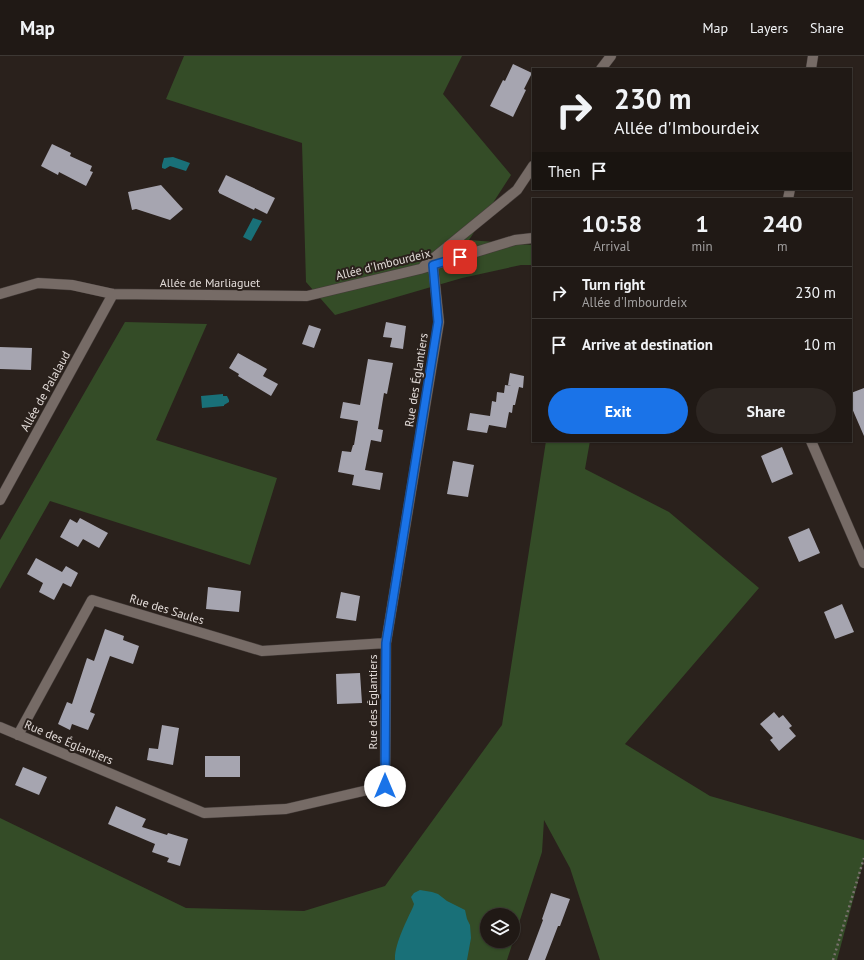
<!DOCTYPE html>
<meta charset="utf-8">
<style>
:root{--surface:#201915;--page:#2d2622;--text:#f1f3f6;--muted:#a2a0a0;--line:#3d3834;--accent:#1a73e8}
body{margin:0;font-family:"PT Sans",sans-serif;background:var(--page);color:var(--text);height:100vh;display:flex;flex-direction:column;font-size:15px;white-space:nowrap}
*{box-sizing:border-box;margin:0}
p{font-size:13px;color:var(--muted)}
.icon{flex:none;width:22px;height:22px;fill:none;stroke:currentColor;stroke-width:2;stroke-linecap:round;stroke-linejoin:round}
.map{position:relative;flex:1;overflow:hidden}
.side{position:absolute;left:532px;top:142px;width:320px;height:244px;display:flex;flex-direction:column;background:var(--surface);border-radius:0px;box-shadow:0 1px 3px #0004,0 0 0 1px var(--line)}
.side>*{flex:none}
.guide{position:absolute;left:532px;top:12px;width:320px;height:122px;border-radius:0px;box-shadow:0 1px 3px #0004,0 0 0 1px var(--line);background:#201915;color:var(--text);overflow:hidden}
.controls{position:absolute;left:480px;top:852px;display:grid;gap:8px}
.controls a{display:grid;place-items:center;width:40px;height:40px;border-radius:50%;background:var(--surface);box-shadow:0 1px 3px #0004,0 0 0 1px var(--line);font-size:20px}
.pin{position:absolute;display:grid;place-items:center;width:34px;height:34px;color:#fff;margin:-17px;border-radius:8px;box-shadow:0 2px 6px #0006}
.me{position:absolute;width:44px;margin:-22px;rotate:0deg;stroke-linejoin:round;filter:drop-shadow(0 0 3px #0008)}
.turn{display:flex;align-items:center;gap:14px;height:84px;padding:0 16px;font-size:18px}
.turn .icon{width:52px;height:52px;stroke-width:2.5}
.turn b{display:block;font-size:28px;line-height:34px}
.then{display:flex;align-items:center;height:38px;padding:0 16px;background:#0003;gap:8px;font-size:15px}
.eta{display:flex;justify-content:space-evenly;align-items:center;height:68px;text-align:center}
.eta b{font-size:24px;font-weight:700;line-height:28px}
.primary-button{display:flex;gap:8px;margin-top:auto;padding:8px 16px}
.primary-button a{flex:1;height:46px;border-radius:24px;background:var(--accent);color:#fff;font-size:16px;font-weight:700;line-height:46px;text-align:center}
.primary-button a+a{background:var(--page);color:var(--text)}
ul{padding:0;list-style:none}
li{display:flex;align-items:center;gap:12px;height:52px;padding:0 16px;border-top:1px solid var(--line)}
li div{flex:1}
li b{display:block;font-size:15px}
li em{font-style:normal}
header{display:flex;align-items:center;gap:24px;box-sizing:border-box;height:56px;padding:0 20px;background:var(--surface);border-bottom:1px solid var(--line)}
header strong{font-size:19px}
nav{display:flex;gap:22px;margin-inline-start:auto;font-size:14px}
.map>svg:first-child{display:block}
.green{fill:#344c27;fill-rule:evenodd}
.water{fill:#197078}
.building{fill:#a6a5b0}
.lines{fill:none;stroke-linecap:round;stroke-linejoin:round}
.street-casing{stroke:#443c39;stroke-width:11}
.secondary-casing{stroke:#443c39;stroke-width:11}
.path{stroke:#79716d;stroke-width:2.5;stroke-dasharray:2 3;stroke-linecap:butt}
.street{stroke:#766b66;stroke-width:10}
.secondary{stroke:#766b66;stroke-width:10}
.route-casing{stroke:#114b97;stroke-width:10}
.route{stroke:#1a73e8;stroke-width:7}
.labels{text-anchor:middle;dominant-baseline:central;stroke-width:4;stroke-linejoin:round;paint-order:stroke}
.street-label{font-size:12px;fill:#e3dcd9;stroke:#2a211c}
</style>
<header>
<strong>Map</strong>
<nav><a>Map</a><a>Layers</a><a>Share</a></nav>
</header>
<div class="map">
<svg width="864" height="904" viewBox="0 0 864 904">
<rect width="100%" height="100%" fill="#2a211c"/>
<path class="green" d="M 184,0 L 462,0 L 443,38 L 511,119 L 469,184 L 533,189 L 533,209 L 521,209 L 462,222 L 335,259 L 306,226 L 302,87 L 166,43 Z
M 125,266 L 207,268 L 156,384 L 277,422 L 250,509 L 50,445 L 0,533 L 0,484 Z
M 546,385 L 590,385 L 585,413 L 669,456 L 759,532 L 625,688 L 710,740 L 864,784 L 864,803 L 837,904 L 600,904 L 570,812 L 544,764 L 542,796 L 507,904 L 0,904 L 0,762 L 186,852 L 304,855 L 385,830 L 502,669 ZM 487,859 L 513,859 L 513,885 L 487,885 Z"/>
<path class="water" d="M 173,101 L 190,107 L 186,115 L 170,110 L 165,113 L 162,112 L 162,109 L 164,102 Z
M 253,162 L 262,165 L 251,185 L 243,181 Z
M 223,338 L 223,340 L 227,340 L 229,344 L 229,346 L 224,349 L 224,350 L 202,352 L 201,340 Z
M 420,834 L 432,836 L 438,838 L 447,845 L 465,854 L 467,863 L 470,869 L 471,882 L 467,904 L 395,904 C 394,889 407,864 413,851 L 414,848 L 411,841 L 414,837 Z"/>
<path class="building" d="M 513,8 L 532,17 L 524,33 L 526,34 L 513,61 L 490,50 L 503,24 L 505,25 Z
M 52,88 L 71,97 L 70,100 L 92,110 L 90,115 L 93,116 L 86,130 L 59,116 L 58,119 L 41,110 Z
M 226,119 L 275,142 L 267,158 L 255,152 L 254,154 L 219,137 L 219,136 L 218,135 Z
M 161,129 L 183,153 L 170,164 L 136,153 L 132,154 L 128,136 Z
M 386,266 L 406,270 L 403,293 L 390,291 L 392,282 L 383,281 Z
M 309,269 L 321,273 L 314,292 L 302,288 Z
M 0,291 L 32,292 L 31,314 L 0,313 Z
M 238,297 L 267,313 L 263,320 L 278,328 L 271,340 L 238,320 L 239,318 L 229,312 Z
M 368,303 L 393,307 L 387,338 L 384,337 L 378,373 L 383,374 L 381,386 L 371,384 L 365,414 L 383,417 L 380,434 L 352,429 L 354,419 L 338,416 L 342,395 L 351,396 L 353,389 L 354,389 L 358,365 L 340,362 L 343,346 L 360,349 Z
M 510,317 L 524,320 L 523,332 L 519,331 L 515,349 L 513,349 L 512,357 L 509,356 L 506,372 L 489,369 L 487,377 L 467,374 L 470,357 L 490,360 L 492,345 L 496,346 L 497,336 L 504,337 L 505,329 L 511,330 L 508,329 Z
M 864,332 L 864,380 L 851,350 L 851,337 Z
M 782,391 L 793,418 L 772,427 L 761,400 Z
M 453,405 L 474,409 L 468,441 L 447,438 Z
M 80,462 L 108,477 L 99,492 L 83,483 L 78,491 L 60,481 L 70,463 L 77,467 Z
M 809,472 L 820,497 L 799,506 L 788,481 Z
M 36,502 L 62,516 L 66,510 L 78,517 L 71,531 L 63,527 L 54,544 L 39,536 L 43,527 L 27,518 Z
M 208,531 L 241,535 L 239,556 L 206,553 Z
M 341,536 L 360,540 L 356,565 L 336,562 Z
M 842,548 L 854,576 L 835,583 L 824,556 Z
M 105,573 L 124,580 L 123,584 L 139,590 L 133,608 L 110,600 L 90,656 L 95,658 L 88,674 L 72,668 L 70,674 L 58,668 L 67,646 L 72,648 L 87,602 L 94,605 Z
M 360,617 L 362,647 L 337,648 L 336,618 Z
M 774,656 L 779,662 L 783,659 L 792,670 L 789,672 L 796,680 L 779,695 L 770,684 L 773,682 L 760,668 Z
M 162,669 L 179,672 L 173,709 L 147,704 L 149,692 L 158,693 Z
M 205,700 L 240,700 L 240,721 L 205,721 Z
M 23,711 L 47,721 L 39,739 L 15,729 Z
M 116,750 L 146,763 L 142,771 L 167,779 L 168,777 L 188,783 L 180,810 L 167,806 L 169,802 L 152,796 L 155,788 L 108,768 Z
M 551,837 L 570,843 L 560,870 L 558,870 L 545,904 L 528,904 L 543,864 L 542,863 Z"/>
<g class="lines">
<g class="street-casing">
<path id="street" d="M 601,13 L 611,0
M 424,210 L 517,134 L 533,110
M 0,238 L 38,227 L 72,229 L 113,238 L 307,240 L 420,213 L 515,184 L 533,182
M 0,444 L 113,238
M 0,671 L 204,757 L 286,753 L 385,730 L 386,587 L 439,266 L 433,209
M 18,679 L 92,544 L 262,595 L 386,587"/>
</g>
<g class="secondary-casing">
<path id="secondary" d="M 811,13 L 813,0
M 788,143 L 790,133
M 811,385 L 864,507"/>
</g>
<path class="path" d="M 833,904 L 864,802"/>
<use href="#street" class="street"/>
<use href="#secondary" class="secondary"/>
</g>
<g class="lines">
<g class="route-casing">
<path id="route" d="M 385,730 L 386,587 L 438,266 L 433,209 L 460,201"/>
</g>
<use href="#route" class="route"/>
</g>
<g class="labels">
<g class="street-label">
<text transform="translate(383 208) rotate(-14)">Allée d'Imbourdeix</text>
<text x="210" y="226">Allée de Marliaguet</text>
<text transform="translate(416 324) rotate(-81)">Rue des Églantiers</text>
<text transform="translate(45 335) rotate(-61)">Allée de Palalaud</text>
<text transform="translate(167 553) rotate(17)">Rue des Saules</text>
<text transform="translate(372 646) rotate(-90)">Rue des Églantiers</text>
<text transform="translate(69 686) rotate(23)">Rue des Églantiers</text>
</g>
</g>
</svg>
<div class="controls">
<a><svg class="icon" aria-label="layers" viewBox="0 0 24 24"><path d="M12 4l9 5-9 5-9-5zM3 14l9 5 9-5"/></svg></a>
</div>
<div class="pin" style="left:460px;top:201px;background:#d93025"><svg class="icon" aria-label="arrive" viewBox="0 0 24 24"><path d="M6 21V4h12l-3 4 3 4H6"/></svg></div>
<svg class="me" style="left:385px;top:730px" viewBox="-20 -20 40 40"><circle r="19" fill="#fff"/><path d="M0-13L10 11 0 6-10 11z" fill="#1a73e8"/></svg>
<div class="guide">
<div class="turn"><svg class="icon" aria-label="right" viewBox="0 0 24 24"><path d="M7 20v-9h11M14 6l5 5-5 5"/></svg><div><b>230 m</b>Allée d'Imbourdeix</div></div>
<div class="then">Then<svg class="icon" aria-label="arrive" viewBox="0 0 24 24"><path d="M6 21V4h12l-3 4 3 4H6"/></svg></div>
</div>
<section class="side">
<div class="eta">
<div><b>10:58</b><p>Arrival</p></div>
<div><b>1</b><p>min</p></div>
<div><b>240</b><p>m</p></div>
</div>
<ul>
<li><svg class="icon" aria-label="right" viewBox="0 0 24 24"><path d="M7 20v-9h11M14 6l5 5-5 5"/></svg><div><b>Turn right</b><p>Allée d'Imbourdeix</p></div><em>230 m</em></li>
<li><svg class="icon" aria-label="arrive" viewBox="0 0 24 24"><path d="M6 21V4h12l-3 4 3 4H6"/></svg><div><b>Arrive at destination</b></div><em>10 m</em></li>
</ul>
<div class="primary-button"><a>Exit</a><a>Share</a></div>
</section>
</div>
